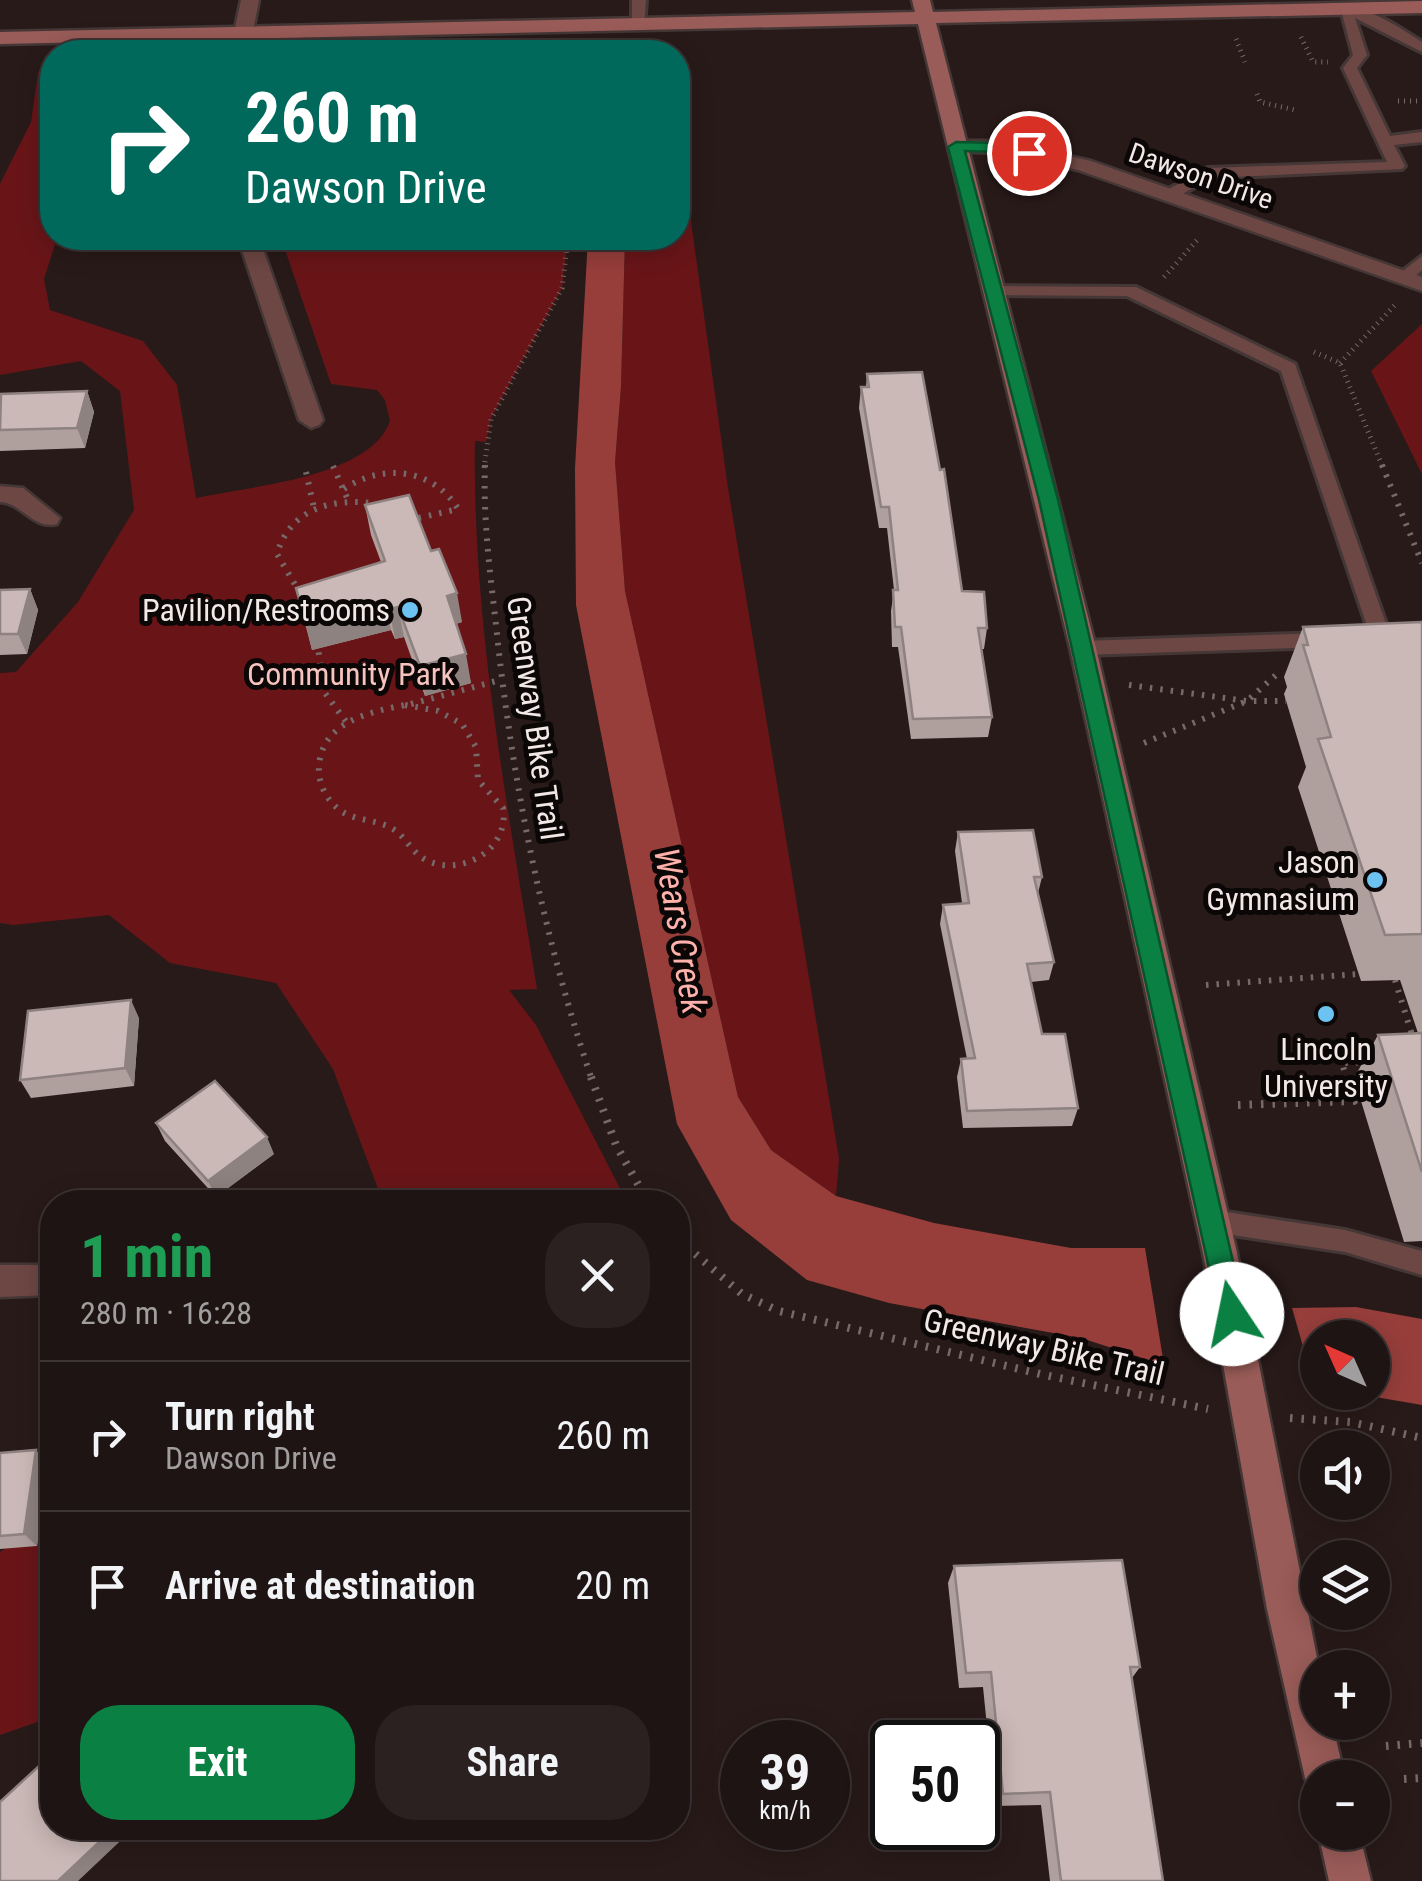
<!DOCTYPE html>
<meta charset="utf-8">
<style>
:root{--surface:#1e1413;--page:#2b2121;--text:#f1f3f6;--muted:#a19ea0;--line:#3c3333;--accent:#0b8043}
body{margin:0;font-family:"Roboto Condensed",sans-serif;background:var(--page);color:var(--text);height:100vh;display:flex;flex-direction:column;font-size:38px;white-space:nowrap}
*{box-sizing:border-box;margin:0}
p{font-size:32px;color:var(--muted)}
.icon{flex:none;width:55px;height:55px;fill:none;stroke:currentColor;stroke-width:2;stroke-linecap:round;stroke-linejoin:round}
.map{position:relative;flex:1;overflow:hidden}
.sheet{position:absolute;left:40px;top:1190px;width:650px;height:650px;display:flex;flex-direction:column;background:var(--surface);border-radius:40px;box-shadow:0 5px 25px #0003,0 0 0 2px var(--line)}
.sheet>*{flex:none}
.top-card{position:absolute;left:40px;top:40px;width:650px;height:210px;border-radius:40px;box-shadow:0 5px 25px #0003,0 0 0 2px var(--line);background:#00695c;color:#fff;overflow:hidden}
.needle{width:65px;rotate:315deg}
.buttons{position:absolute;left:1300px;top:1320px;display:grid;gap:20px}
.buttons a{display:grid;place-items:center;width:90px;height:90px;border-radius:50%;background:var(--surface);box-shadow:0 5px 25px #0003,0 0 0 2px var(--line);font-size:50px}
.speed{position:absolute;left:720px;top:1720px;display:flex;gap:20px;font-size:50px;font-weight:700;text-align:center}
.speed>*{display:grid;place-content:center;width:130px;height:130px;border-radius:50%;background:var(--surface);box-shadow:0 5px 25px #0003,0 0 0 2px var(--line);line-height:1}
.speed small{font-size:25px;font-weight:400}
.speed .limit{border:5px solid #111;border-radius:15px;background:#fff;color:#111}
.pin{position:absolute;display:grid;place-items:center;width:85px;height:85px;color:#fff;margin:-42px;border:5px solid #fff;border-radius:50%;box-shadow:0 2px 10px #0007}
.me{position:absolute;width:110px;margin:-55px;rotate:349deg;stroke-linejoin:round;filter:drop-shadow(0 0 8px #0008)}
.turn{display:flex;align-items:center;gap:35px;height:210px;padding:0 40px;font-size:45px}
.turn .icon{width:130px;height:130px;stroke-width:2.5}
.turn b{display:block;font-size:70px;line-height:85px}
.round{display:grid;place-items:center;flex:none;width:105px;height:105px;border-radius:40px;background:var(--page)}
.headline{display:flex;align-items:center;justify-content:space-between;height:170px;padding:0 40px}
h1{font-size:60px;font-weight:700;line-height:75px;color:#1e9e55}
.button{display:flex;gap:20px;margin-top:auto;padding:20px 40px}
.button a{flex:1;height:115px;border-radius:40px;background:var(--accent);color:#fff;font-size:40px;font-weight:700;line-height:115px;text-align:center}
.button a+a{background:var(--page);color:var(--text)}
ul{padding:0;list-style:none}
li{display:flex;align-items:center;gap:30px;height:150px;padding:0 40px;border-top:2px solid var(--line)}
li div{flex:1}
li b{display:block;font-size:38px}
li em{font-style:normal}
.map>svg:first-child{display:block}
.green{fill:#691518}
.water{fill:#973e3b}
.lines{fill:none;stroke-linecap:round;stroke-linejoin:round}
.service-casing{stroke:#443736;stroke-width:6}
.minor-casing{stroke:#443736;stroke-width:5}
.secondary-casing{stroke:#443736;stroke-width:5}
.path-far2{stroke:#766968;stroke-width:5;stroke-dasharray:1 5;stroke-linecap:butt}
.path-far1{stroke:#766968;stroke-width:6;stroke-dasharray:2.5 8;stroke-linecap:butt}
.path{stroke:#766968;stroke-width:8;stroke-dasharray:2.5 9;stroke-linecap:butt}
.service{fill:#6d4744;fill-rule:evenodd}
.minor{fill:#6d4744;fill-rule:evenodd}
.secondary{fill:#9a5c58;fill-rule:evenodd}
.wall{fill:#af9f9d}
.shaded-wall{fill:#8e8280}
.building{fill:#cbb9b7;stroke:#8e8280;stroke-width:2.5}
.route{fill:#0b8043;stroke:#07532c;stroke-width:2.5}
.poi-dot{fill:#6cc3f2;stroke:#0c0707;stroke-width:4}
.labels{text-anchor:middle;dominant-baseline:central;stroke-width:10;stroke-linejoin:round;paint-order:stroke}
.far-street-label{font-size:28px;fill:#f2e8e7;stroke:#0c0707}
.poi-label{font-size:32px;fill:#f2e8e7;stroke:#0c0707;text-anchor:end}
.park-label{font-size:32px;fill:#f7c3be;stroke:#0c0707}
.street-label{font-size:32px;fill:#f2e8e7;stroke:#0c0707}
.water-label{font-size:35px;font-style:italic;fill:#feb2ab;stroke:#0c0707}
</style>
<div class="map">
<svg width="1422" height="1881" viewBox="0 0 1422 1881">
<rect width="100%" height="100%" fill="#281a19"/>
<path class="green" d="M 52,69 L 52,238 L 57,238 L 44,279 L 50,310 L 143,341 L 177,385 L 196,498 C 250,486 370,478 390,421 L 385,400 L 377,390 L 331,384 L 281,238 L 568,238 L 562,288 L 491,418 L 486,442 L 475,441 C 472,625 508,808 537,989 L 509,990 L 536,1025 L 627,1202 L 383,1202 L 333,1069 L 276,983 L 170,963 L 109,915 L 13,925 L 0,923 L 0,673 L 16,672 L 78,602 L 134,510 L 120,391 L 81,361 L 0,375 L 0,184 L 31,122 L 38,73 Z
M 678,128 L 728,488 L 839,1159 L 836,1196 L 771,1150 L 738,1097 L 625,591 L 615,462 L 621,387 L 625,238 L 678,238 Z
M 1422,324 L 1422,474 L 1371,371 Z
M 52,1515 L 52,1717 L 0,1735 L 0,1552 Z"/>
<path class="water" d="M 588,238 L 625,238 L 621,387 L 615,462 L 625,591 L 738,1097 L 771,1150 L 836,1196 L 934,1223 L 1071,1248 L 1145,1248 L 1165,1371 L 1152,1361 L 1081,1338 L 889,1303 L 807,1280 L 731,1220 L 677,1124 L 576,605 L 575,468 Z
M 1356,1307 L 1422,1319 L 1422,1405 L 1352,1393 L 1372,1392 L 1372,1338 L 1318,1338 L 1317,1378 L 1308,1364 L 1292,1308 Z"/>
<g class="lines">
<g class="service-casing">
<path id="service" d="M 632,0 L 646,0 L 644,27 L 632,24 Z
M 1340,6 C 1367,5 1400,28 1422,42 L 1422,52 L 1355,18 L 1367,55 L 1357,68 L 1390,136 L 1422,132 L 1422,142 L 1394,145 L 1405,166 L 1402,169 L 1211,178 L 1177,197 L 1165,197 L 1165,191 L 1208,168 L 1387,162 L 1343,68 L 1353,55 Z
M 1422,256 L 1422,270 L 1411,280 L 1399,280 L 1399,274 Z
M 994,286 L 1136,287 L 1295,364 L 1391,638 L 1388,643 L 1368,646 L 1358,639 L 1369,632 L 1281,371 L 1127,296 L 988,295 L 988,287 Z
M 1326,633 L 1336,640 L 1326,647 L 1083,655 L 1073,648 L 1083,641 Z
M 1213,1210 L 1345,1230 L 1422,1251 L 1422,1275 L 1345,1252 L 1213,1232 L 1204,1229 L 1200,1221 L 1204,1213 Z"/>
</g>
<g class="minor-casing">
<path id="minor" d="M 241,0 L 259,0 L 249,52 L 230,52 Z
M 956,141 L 1001,141 L 1091,161 L 1422,277 L 1422,291 L 1078,170 L 1001,153 L 949,151 L 949,143 Z
M 238,238 L 259,238 L 323,420 L 319,425 L 311,428 L 299,420 Z
M 0,486 L 23,488 L 60,518 L 57,524 C 33,530 22,503 0,502 Z
M 0,1265 L 52,1265 L 52,1295 L 0,1297 Z"/>
</g>
<g class="secondary-casing">
<path id="secondary" d="M 912,0 L 930,0 L 933,12 L 1422,1 L 1422,13 L 936,23 L 1096,648 L 1237,1253 L 1319,1668 L 1318,1722 L 1332,1722 L 1345,1778 L 1318,1778 L 1318,1795 L 1311,1792 L 1305,1778 L 1267,1609 L 1203,1253 L 1070,648 L 918,24 L 0,44 L 0,32 L 915,12 Z
M 1318,1832 L 1359,1832 L 1371,1881 L 1329,1881 Z"/>
</g>
<path class="path-far2" d="M 1301,37 L 1313,62 L 1328,62
M 1236,39 L 1245,62
M 1257,94 L 1260,102 L 1295,110
M 1398,101 L 1422,101
M 1164,277 L 1199,238
M 1314,352 L 1340,363 L 1383,468
M 1340,363 L 1395,305
M 484,468 L 491,419 L 562,288 L 568,238"/>
<path class="path-far1" d="M 485,465 C 483,519 490,572 496,625 C 512,780 542,932 592,1080
M 1382,465 L 1422,563
M 333,466 L 348,500
M 306,472 L 314,508
M 344,489 C 382,463 433,468 458,509 L 410,520
M 300,593 L 277,554 C 290,508 334,497 377,504
M 317,642 L 325,693 L 347,723
M 1129,685 L 1247,701 L 1286,701
M 411,704 L 500,680
M 405,705 L 438,711 L 462,724 L 476,747 L 478,780 L 503,808 C 510,848 463,878 426,860 C 412,853 406,837 393,829 C 375,818 352,822 336,807 C 325,797 318,782 319,766 C 322,722 369,712 405,705 Z
M 1144,743 L 1247,701 L 1277,674
M 1395,980 L 1413,1038
M 1206,985 L 1359,974
M 1347,1080 L 1342,1063 L 1371,1062"/>
<path class="path" d="M 591,1077 L 616,1145 L 648,1202
M 1238,1105 L 1354,1101 L 1347,1077
M 678,1239 L 742,1294 L 779,1311 L 1040,1374 L 1208,1409
M 1290,1418 L 1350,1422 L 1422,1438
M 1386,1746 L 1422,1743
M 1404,1779 L 1422,1778"/>
<use href="#service" class="service"/>
<use href="#minor" class="minor"/>
<use href="#secondary" class="secondary"/>
</g>
<path class="wall" d="M 867,374 L 962,591 L 987,628 L 984,649 L 981,649 L 992,717 L 988,737 L 911,739 L 898,647 L 892,647 L 891,611 L 894,590 L 887,528 L 879,528 L 859,408 L 861,387 L 866,387 Z
M 87,391 L 94,412 L 85,448 L 0,451 L 0,398 Z
M 365,505 L 431,551 L 462,622 L 456,624 L 471,683 L 425,696 L 404,637 L 395,639 L 391,630 L 312,650 L 296,588 L 381,562 L 371,535 Z
M 30,589 L 38,610 L 27,654 L 0,655 L 0,590 Z
M 1422,622 L 1422,1241 L 1404,1242 L 1354,1078 L 1378,1035 L 1418,1033 L 1400,980 L 1361,981 L 1298,787 L 1306,767 L 1284,694 L 1287,687 L 1284,677 L 1303,627 Z
M 958,832 L 1042,877 L 1038,893 L 1054,962 L 1049,980 L 1031,982 L 1042,1034 L 1078,1108 L 1072,1126 L 963,1128 L 957,1077 L 961,1059 L 967,1059 L 940,924 L 943,905 L 962,903 L 955,851 Z
M 139,1018 L 134,1086 L 31,1098 L 20,1080 Z
M 156,1123 L 274,1154 L 216,1197 L 165,1141 Z
M 0,1453 L 48,1463 L 37,1546 L 0,1549 Z
M 954,1566 L 1140,1667 L 1132,1678 L 1163,1881 L 1050,1881 L 1041,1805 L 995,1806 L 983,1687 L 959,1688 L 948,1583 Z
M 395,1828 L 419,1828 L 412,1839 Z"/>
<path class="shaded-wall" d="M 87,391 L 94,412 L 85,448 L 77,428 Z
M 30,589 L 38,610 L 27,654 L 18,634 Z
M 457,593 L 462,622 L 452,625 L 447,596 Z
M 385,600 L 391,630 L 312,650 L 305,620 Z
M 398,607 L 404,637 L 395,639 L 389,609 Z
M 466,654 L 471,683 L 425,696 L 420,666 Z
M 131,1000 L 139,1018 L 134,1086 L 125,1068 Z
M 267,1137 L 274,1154 L 216,1197 L 208,1181 Z
M 36,1450 L 48,1463 L 37,1546 L 24,1534 Z
M 114,1828 L 134,1828 L 78,1881 L 58,1881 Z
M 403,1828 L 419,1828 L 412,1839 Z"/>
<path class="building" d="M 497,42 L 496,52 L 451,52 L 452,43 Z
M 922,372 L 940,470 L 944,469 L 962,591 L 984,592 L 987,628 L 978,628 L 992,717 L 913,719 L 901,627 L 895,627 L 893,590 L 898,590 L 889,507 L 881,507 L 861,387 L 869,387 L 867,374 Z
M 87,391 L 77,428 L 0,430 L 1,394 Z
M 409,495 L 431,551 L 439,549 L 457,593 L 447,596 L 466,654 L 420,666 L 398,607 L 389,609 L 385,600 L 305,620 L 296,588 L 385,561 L 365,505 Z
M 30,589 L 18,634 L 0,634 L 0,590 Z
M 1422,622 L 1422,934 L 1385,935 L 1318,739 L 1331,737 L 1303,645 L 1308,645 L 1303,627 Z
M 1033,830 L 1042,877 L 1034,877 L 1054,962 L 1027,964 L 1042,1034 L 1065,1034 L 1078,1108 L 967,1111 L 961,1059 L 975,1058 L 943,905 L 969,903 L 958,832 Z
M 131,1000 L 125,1068 L 20,1080 L 28,1011 Z
M 1422,1033 L 1422,1172 L 1378,1035 Z
M 215,1081 L 267,1137 L 208,1181 L 156,1123 Z
M 294,1194 L 293,1202 L 228,1202 L 228,1197 Z
M 36,1450 L 24,1534 L 0,1536 L 0,1453 Z
M 1122,1560 L 1140,1667 L 1130,1667 L 1163,1881 L 1061,1881 L 1050,1792 L 1003,1794 L 991,1672 L 966,1673 L 954,1566 Z
M 52,1754 L 52,1828 L 114,1828 L 58,1881 L 0,1881 L 0,1802 Z"/>
<path class="route" d="M 956,142 L 1001,143 L 1036,153 L 1029,158 L 1001,152 L 965,151 L 1058,500 L 1245,1314 L 1242,1323 L 1232,1326 L 1223,1323 L 1219,1314 L 1039,500 L 948,147 Z"/>
<g class="poi-dot">
<circle cx="410" cy="610" r="10"/>
<circle cx="1375" cy="880" r="10"/>
<circle cx="1326" cy="1014" r="10"/>
</g>
<g class="labels">
<g class="far-street-label">
<text transform="translate(1201 176) rotate(19)">Dawson Drive</text>
</g>
<g class="poi-label">
<text x="390" y="610">Pavilion/Restrooms</text>
<text x="1355" y="862">Jason<tspan x="1355" dy="37">Gymnasium</tspan></text>
<text x="1326" y="1049" text-anchor="middle">Lincoln<tspan x="1326" dy="37">University</tspan></text>
</g>
<g class="park-label">
<text x="351" y="674">Community Park</text>
</g>
<g class="street-label">
<text transform="translate(535 718) rotate(82)">Greenway Bike Trail</text>
<text transform="translate(1044 1347) rotate(13)">Greenway Bike Trail</text>
</g>
<g class="water-label">
<text transform="translate(680 931) rotate(80)">Wears Creek</text>
</g>
</g>
</svg>
<div class="buttons">
<a><svg class="needle" viewBox="-14 -14 28 28"><path d="M0-13l5 13h-10z" fill="#e53935"/><path d="M0 13l5-13h-10z" fill="#a19ea0"/></svg></a>
<a><svg class="icon" aria-label="sound" viewBox="0 0 24 24"><path d="M4 9h4l5-4v14l-5-4H4zM17 9q2 3 0 6"/></svg></a>
<a><svg class="icon" aria-label="layers" viewBox="0 0 24 24"><path d="M12 4l9 5-9 5-9-5zM3 14l9 5 9-5"/></svg></a>
<a>+</a>
<a>−</a>
</div>
<div class="speed"><div>39<small>km/h</small></div><div class="limit">50</div></div>
<div class="pin" style="left:1029px;top:153px;background:#d93025"><svg class="icon" aria-label="arrive" viewBox="0 0 24 24"><path d="M6 21V4h12l-3 4 3 4H6"/></svg></div>
<svg class="me" style="left:1232px;top:1314px" viewBox="-20 -20 40 40"><circle r="19" fill="#fff"/><path d="M0-13L10 11 0 6-10 11z" fill="#0b8043"/></svg>
<div class="top-card">
<div class="turn"><svg class="icon" aria-label="right" viewBox="0 0 24 24"><path d="M7 20v-9h11M14 6l5 5-5 5"/></svg><div><b>260 m</b>Dawson Drive</div></div>
</div>
<section class="sheet">
<div class="headline"><div><h1>1 min</h1><p>280 m · 16:28</p></div><a class="round"><svg class="icon" aria-label="close" viewBox="0 0 24 24"><path d="M6 6l12 12M18 6L6 18"/></svg></a></div>
<ul>
<li><svg class="icon" aria-label="right" viewBox="0 0 24 24"><path d="M7 20v-9h11M14 6l5 5-5 5"/></svg><div><b>Turn right</b><p>Dawson Drive</p></div><em>260 m</em></li>
<li><svg class="icon" aria-label="arrive" viewBox="0 0 24 24"><path d="M6 21V4h12l-3 4 3 4H6"/></svg><div><b>Arrive at destination</b></div><em>20 m</em></li>
</ul>
<div class="button"><a>Exit</a><a>Share</a></div>
</section>
</div>
